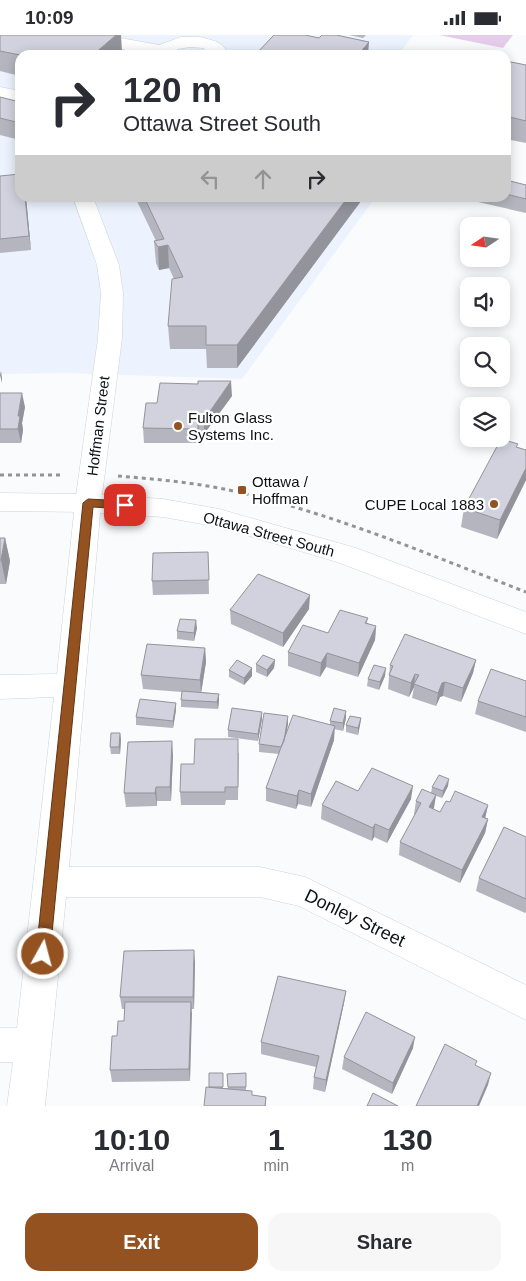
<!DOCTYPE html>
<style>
:root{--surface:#fff;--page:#f7f7f7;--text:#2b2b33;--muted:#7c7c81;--accent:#955221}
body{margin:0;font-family:Helvetica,sans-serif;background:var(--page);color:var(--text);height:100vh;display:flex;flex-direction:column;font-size:19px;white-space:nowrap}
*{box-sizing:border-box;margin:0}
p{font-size:16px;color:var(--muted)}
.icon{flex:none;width:28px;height:28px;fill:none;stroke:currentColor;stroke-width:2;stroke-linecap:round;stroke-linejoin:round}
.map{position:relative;height:1071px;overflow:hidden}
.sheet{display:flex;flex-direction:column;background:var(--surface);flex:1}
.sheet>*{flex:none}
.hud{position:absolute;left:15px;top:15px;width:496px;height:152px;border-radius:15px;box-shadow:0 2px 12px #0003;background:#fff;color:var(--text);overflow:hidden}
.needle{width:32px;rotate:257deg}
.buttons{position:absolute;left:460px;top:182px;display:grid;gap:10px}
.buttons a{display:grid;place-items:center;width:50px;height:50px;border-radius:10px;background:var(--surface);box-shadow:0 2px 12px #0003;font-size:25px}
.pin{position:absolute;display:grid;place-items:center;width:42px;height:42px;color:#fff;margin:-21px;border-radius:10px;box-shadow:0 2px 8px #0006}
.me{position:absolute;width:55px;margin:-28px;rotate:7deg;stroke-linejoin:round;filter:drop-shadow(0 0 4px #0008)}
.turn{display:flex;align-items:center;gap:18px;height:105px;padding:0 25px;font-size:22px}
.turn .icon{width:65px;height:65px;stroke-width:2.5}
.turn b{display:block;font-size:35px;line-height:42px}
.lanes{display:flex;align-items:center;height:48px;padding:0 25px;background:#0003;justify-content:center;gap:25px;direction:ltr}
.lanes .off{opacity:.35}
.eta{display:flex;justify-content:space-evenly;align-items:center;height:85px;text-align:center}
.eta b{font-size:30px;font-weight:600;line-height:35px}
.action{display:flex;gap:10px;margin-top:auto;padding:10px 25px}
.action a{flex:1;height:58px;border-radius:15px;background:var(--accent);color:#fff;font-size:20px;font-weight:600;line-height:58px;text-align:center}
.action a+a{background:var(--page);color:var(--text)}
.status{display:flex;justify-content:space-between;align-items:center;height:35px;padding:0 25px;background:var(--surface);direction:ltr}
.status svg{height:14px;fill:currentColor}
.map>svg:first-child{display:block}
.built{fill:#ecf3fe}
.green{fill:#e5cceb}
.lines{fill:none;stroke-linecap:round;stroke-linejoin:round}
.minor-casing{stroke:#cbd3dd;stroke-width:1}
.major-casing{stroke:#cbd3dd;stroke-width:1}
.path{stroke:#929496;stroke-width:3;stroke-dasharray:4 4;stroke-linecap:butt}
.minor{fill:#fff;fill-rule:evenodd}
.major{fill:#fff;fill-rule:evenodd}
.wall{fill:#b5b5bf}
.shaded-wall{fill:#93939b}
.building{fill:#d2d2de;stroke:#93939b}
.route{fill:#955221;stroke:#613515}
.poi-dot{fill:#955221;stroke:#fff;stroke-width:2}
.labels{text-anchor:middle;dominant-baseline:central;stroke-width:4.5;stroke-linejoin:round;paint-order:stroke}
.poi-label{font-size:15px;fill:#0e1114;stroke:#fff;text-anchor:start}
.street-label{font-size:15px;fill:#0e1114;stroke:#fff}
.near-street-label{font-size:18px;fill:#0e1114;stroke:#fff}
</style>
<div class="status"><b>10:09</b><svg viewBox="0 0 49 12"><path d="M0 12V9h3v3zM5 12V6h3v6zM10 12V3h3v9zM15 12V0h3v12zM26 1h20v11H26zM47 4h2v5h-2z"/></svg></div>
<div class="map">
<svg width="526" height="1071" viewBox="0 0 526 1071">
<rect width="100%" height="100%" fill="#fafbfd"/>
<path class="built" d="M 0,0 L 413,0 L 398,20 L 20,20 L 20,162 L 375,163 L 242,344 L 66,338 L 0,339 Z"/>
<path class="green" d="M 439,0 L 513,0 L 503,13 Z"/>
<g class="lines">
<g class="minor-casing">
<path id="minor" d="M 70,0 L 104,0 L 159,10 L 181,2 L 200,2 L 215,6 L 222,10 L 230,20 L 212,20 L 203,13 L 190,12 L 178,14 L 169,20 L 150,20 L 73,4 Z
M 0,52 L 20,56 L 20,68 L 0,64 Z
M 73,162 L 93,162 L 119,230 L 123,258 L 122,303 L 101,468 L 69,832 L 260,832 L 305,842 L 526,950 L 526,985 L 299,871 L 260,862 L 66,862 L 45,1071 L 7,1071 L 13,1027 L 0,1027 L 0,993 L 17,993 L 54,662 L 0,664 L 0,640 L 57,639 L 75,468 L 98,303 L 101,258 L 97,230 Z"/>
</g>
<g class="major-casing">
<path id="major" d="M 0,458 L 88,459 L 163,464 L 219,474 L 356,513 L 526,577 L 526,599 L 337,527 L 219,492 L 163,482 L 88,477 L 0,476 Z"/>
</g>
<path class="path" d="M 0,440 L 64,440
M 118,441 C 153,444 189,447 224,454 C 328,476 427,519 526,557"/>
<use href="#minor" class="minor"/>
<use href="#major" class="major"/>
</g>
<path class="wall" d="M 0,0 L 122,17 L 118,20 L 20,20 L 20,41 L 0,36 Z
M 349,0 L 366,0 L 363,3 Z
M 506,26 L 526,30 L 526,108 L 506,104 Z
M 0,62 L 20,67 L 20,105 L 0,100 Z
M 0,141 L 26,162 L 31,215 L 0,218 Z
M 506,145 L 526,150 L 526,178 L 478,167 L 479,162 L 506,162 Z
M 135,162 L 364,162 L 237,333 L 207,333 L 206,314 L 170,314 L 168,291 L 174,244 L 169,233 L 159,235 L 156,228 L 154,206 L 156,206 Z
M 0,358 L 25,372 L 22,388 L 23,395 L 21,408 L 0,408 Z
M 232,361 L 204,399 L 199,399 L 199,408 L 144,408 L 143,393 L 157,368 Z
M 517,412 L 526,415 L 526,445 L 497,504 L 461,492 L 464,473 Z
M 0,503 L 5,503 L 10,526 L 6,549 L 0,549 Z
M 208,517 L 209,559 L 153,560 L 152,546 Z
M 309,574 L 283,612 L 231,589 L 230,575 Z
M 368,583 L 367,588 L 376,591 L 375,605 L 358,642 L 326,632 L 320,642 L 288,631 L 288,617 L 328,598 Z
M 197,593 L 194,606 L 177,604 L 177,596 Z
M 205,613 L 206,627 L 201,657 L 219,659 L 219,666 L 218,674 L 181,672 L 181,665 L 182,657 L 143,654 L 141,640 Z
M 275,625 L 274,633 L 267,642 L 256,637 L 256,629 Z
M 476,625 L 473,638 L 461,667 L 443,661 L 440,662 L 436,671 L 412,663 L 414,652 L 409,662 L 388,654 L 390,630 Z
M 229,635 L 252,641 L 244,650 L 229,642 Z
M 385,641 L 379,655 L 367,651 L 368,644 Z
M 526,646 L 526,697 L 475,679 L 478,666 Z
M 176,668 L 176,675 L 173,693 L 136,690 L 136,682 Z
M 346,676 L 346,683 L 343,696 L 334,694 L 334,705 L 311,772 L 298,769 L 296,774 L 266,766 L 266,753 L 279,719 L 259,717 L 259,709 L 288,689 L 286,700 L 330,690 L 330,686 Z
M 361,683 L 360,690 L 358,700 L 346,697 L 346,690 Z
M 262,684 L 258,706 L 228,702 L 228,695 Z
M 120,698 L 121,705 L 120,719 L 111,719 L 110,712 Z
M 239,718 L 238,765 L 226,765 L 225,770 L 181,770 L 180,757 L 194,729 Z
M 173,720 L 171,766 L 157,766 L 157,771 L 126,772 L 124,758 Z
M 448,751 L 442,763 L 436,761 L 433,774 L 440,777 L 450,767 L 488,770 L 485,783 L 488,784 L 485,798 L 460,848 L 399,820 L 400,807 L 415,780 L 414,779 L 416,766 L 431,758 L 432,752 Z
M 358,756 L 411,764 L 387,808 L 374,802 L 372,806 L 321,784 L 322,770 Z
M 526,802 L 526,877 L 525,878 L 476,856 L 479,843 Z
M 195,927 L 194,974 L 191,974 L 190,1046 L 112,1047 L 110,1035 L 117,1001 L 124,986 L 125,974 L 122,974 L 120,962 Z
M 346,956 L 344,968 L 325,1057 L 313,1054 L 314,1042 L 316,1032 L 261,1019 L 261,1007 Z
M 413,1013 L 392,1059 L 342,1034 L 344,1022 Z
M 223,1038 L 223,1053 L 228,1053 L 227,1039 L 246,1038 L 246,1055 L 252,1060 L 266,1062 L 266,1071 L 204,1071 L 209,1052 Z"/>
<path class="shaded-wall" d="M 116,0 L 121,0 L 122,17 L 118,20 L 93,20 Z
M 369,7 L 368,20 L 358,20 Z
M 25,162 L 26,162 L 31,215 L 29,201 Z
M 348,162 L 364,162 L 237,333 L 237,310 Z
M 168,210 L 169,233 L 159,235 L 158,212 Z
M 1,336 L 2,343 L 2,348 L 0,340 Z
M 231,346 L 232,361 L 204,399 L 204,385 Z
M 22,358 L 25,372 L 22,388 L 23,395 L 21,408 L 18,394 L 18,381 Z
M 198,385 L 199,399 L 199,408 L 198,394 Z
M 526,433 L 526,445 L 497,504 L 500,485 Z
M 5,503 L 10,526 L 6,549 L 1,525 Z
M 310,560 L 309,574 L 283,612 L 283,598 Z
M 196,585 L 197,593 L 194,606 L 194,598 Z
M 376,591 L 375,605 L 358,642 L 359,628 Z
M 205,613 L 206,627 L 201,659 L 200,645 Z
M 327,618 L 326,632 L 320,642 L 321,628 Z
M 275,625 L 274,633 L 267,642 L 267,635 Z
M 476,625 L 473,638 L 461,667 L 463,653 Z
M 252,633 L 252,641 L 244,650 L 244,643 Z
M 386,633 L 385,641 L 379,655 L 380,647 Z
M 415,639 L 414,652 L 409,662 L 411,648 Z
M 445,647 L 443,661 L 440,662 L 436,671 L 438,658 L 442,648 Z
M 219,659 L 219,666 L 218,674 L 217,667 Z
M 176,668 L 176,675 L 173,693 L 173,686 Z
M 346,676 L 346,683 L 343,696 L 343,688 Z
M 262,677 L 262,684 L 258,706 L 258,699 Z
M 288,681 L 288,689 L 282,720 L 282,712 Z
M 361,683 L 360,690 L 358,700 L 358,693 Z
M 335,691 L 334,705 L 311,772 L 311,759 Z
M 120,698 L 121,705 L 120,719 L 119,712 Z
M 172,706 L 173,720 L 171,766 L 170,752 Z
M 449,744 L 448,751 L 442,763 L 443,756 Z
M 413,751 L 411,764 L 387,808 L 389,795 Z
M 156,752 L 157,766 L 157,771 L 155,758 Z
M 299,755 L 298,769 L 296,774 L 297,761 Z
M 436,760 L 434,773 L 427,785 L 429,772 Z
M 488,770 L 485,784 L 482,782 Z
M 488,784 L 485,798 L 460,848 L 462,835 Z
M 375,789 L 374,802 L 372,806 L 373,793 Z
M 194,915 L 195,927 L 194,974 L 193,962 Z
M 346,956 L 344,968 L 325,1057 L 326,1045 Z
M 191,967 L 192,979 L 190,1046 L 189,1034 Z
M 415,1002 L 413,1013 L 392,1059 L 393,1048 Z
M 491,1038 L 488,1050 L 479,1071 L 477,1071 Z"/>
<path class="building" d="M 0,0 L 116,0 L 93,20 L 20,20 L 0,16 Z
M 274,0 L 305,0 L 319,3 L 322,0 L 336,0 L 369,7 L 358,20 L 255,20 Z
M 506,26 L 526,30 L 526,86 L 506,81 Z
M 0,62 L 20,67 L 20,88 L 0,83 Z
M 20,139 L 20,162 L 25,162 L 29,201 L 0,204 L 0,141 Z
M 506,145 L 526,150 L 526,164 L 506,159 Z
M 144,162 L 348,162 L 237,310 L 206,310 L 206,291 L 168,291 L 172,244 L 183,242 L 168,210 L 158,212 L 154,206 L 164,204 Z
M 198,346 L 231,346 L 204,385 L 198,385 L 198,394 L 143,393 L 146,368 L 157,368 L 160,348 L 198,349 Z
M 0,358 L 22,358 L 18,381 L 20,381 L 18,394 L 0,394 Z
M 501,404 L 518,409 L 516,412 L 526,415 L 526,433 L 500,485 L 464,473 Z
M 0,503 L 5,503 L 1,525 L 0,525 Z
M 208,517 L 209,545 L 152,546 L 153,518 Z
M 258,539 L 310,560 L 283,598 L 230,575 Z
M 340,575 L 368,583 L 365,588 L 376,591 L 359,628 L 327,618 L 321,628 L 288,617 L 303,590 L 328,598 Z
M 180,584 L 196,585 L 194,598 L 177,596 Z
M 405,599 L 476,625 L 463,653 L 445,647 L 442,648 L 438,658 L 414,649 L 419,640 L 415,639 L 411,648 L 389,640 L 393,631 L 390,630 Z
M 147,609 L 205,613 L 200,645 L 141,640 Z
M 263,620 L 275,625 L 267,635 L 256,629 Z
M 237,625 L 252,633 L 244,643 L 229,635 Z
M 374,630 L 386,633 L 380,647 L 368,644 Z
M 491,634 L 526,646 L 526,682 L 478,666 Z
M 182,656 L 219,659 L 217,667 L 181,665 Z
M 140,664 L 176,668 L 173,686 L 136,682 Z
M 232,673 L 262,677 L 258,699 L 228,695 Z
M 334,673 L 346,676 L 343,688 L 330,686 Z
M 264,678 L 288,681 L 284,706 L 281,712 L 259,709 Z
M 293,680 L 335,691 L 311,759 L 299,755 L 297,761 L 266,753 Z
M 350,681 L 361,683 L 358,693 L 346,690 Z
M 111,698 L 120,698 L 119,712 L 110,712 Z
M 195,704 L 238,704 L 238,752 L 225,752 L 225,757 L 180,757 L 181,729 L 194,729 Z
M 172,706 L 170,752 L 156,752 L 155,758 L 124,758 L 128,707 Z
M 372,733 L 413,751 L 389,795 L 375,789 L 373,793 L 322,770 L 336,746 L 358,756 Z
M 439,740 L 449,744 L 443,756 L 432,752 Z
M 422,754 L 436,760 L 429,772 L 440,777 L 446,766 L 450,767 L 455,756 L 488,770 L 482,782 L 488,784 L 462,835 L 400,807 L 421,768 L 416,766 Z
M 504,792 L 526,802 L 526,864 L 479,843 Z
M 194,915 L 193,962 L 120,962 L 124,916 Z
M 278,941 L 346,956 L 326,1045 L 314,1042 L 319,1021 L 261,1007 Z
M 125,967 L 191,967 L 189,1034 L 110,1035 L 112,1001 L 117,1001 L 118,986 L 124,986 Z
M 366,977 L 415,1002 L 393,1048 L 344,1022 Z
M 445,1009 L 477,1026 L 475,1030 L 491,1038 L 477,1071 L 416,1071 Z
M 209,1038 L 223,1038 L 223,1052 L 209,1052 Z
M 246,1038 L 246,1052 L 228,1052 L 227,1039 Z
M 206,1052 L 252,1056 L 252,1060 L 266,1062 L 265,1071 L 204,1071 Z
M 373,1058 L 398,1071 L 367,1071 Z"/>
<path class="route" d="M 88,464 L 125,466 L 131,470 L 125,474 L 93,472 L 50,919 L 48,924 L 43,926 L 38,924 L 36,919 L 83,468 Z"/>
<g class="poi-dot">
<circle cx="178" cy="391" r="5"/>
<rect x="237" y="450" width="10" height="10" rx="2.5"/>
<circle cx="494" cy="469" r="5"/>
</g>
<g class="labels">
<g class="poi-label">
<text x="188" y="382">Fulton Glass<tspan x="188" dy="17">Systems Inc.</tspan></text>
<text x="252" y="446">Ottawa /<tspan x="252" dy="17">Hoffman</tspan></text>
<text x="484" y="469" text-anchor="end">CUPE Local 1883</text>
</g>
<g class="street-label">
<text transform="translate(98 391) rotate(-83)">Hoffman Street</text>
<text transform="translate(269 499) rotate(15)">Ottawa Street South</text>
</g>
<g class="near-street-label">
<text transform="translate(355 883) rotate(26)">Donley Street</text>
</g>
</g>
</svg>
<div class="buttons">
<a><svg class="needle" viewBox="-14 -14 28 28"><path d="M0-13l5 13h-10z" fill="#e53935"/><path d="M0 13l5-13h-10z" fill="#7c7c81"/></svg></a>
<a><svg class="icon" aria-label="sound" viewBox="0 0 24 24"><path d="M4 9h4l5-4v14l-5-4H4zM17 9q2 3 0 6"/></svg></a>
<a><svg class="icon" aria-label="search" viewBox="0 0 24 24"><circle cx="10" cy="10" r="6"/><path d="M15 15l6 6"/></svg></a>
<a><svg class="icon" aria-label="layers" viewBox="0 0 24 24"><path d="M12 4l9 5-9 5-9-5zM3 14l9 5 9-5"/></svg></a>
</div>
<div class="pin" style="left:125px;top:470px;background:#d93025"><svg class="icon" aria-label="arrive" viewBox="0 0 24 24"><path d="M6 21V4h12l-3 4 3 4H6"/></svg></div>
<svg class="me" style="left:43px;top:919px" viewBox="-20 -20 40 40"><circle r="17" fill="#955221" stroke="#fff" stroke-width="3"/><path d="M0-11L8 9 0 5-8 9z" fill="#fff"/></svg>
<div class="hud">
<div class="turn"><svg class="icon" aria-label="right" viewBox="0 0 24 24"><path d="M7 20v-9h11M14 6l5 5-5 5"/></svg><div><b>120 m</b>Ottawa Street South</div></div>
<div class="lanes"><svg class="icon off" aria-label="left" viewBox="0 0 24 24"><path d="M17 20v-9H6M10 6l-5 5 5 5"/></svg><svg class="icon off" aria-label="ahead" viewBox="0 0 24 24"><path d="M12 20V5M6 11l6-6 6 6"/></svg><svg class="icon" aria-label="right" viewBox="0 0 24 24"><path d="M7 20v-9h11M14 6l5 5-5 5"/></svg></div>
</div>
</div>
<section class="sheet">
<div class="eta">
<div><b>10:10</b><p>Arrival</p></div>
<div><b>1</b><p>min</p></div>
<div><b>130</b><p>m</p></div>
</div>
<div class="action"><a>Exit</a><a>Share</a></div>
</section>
